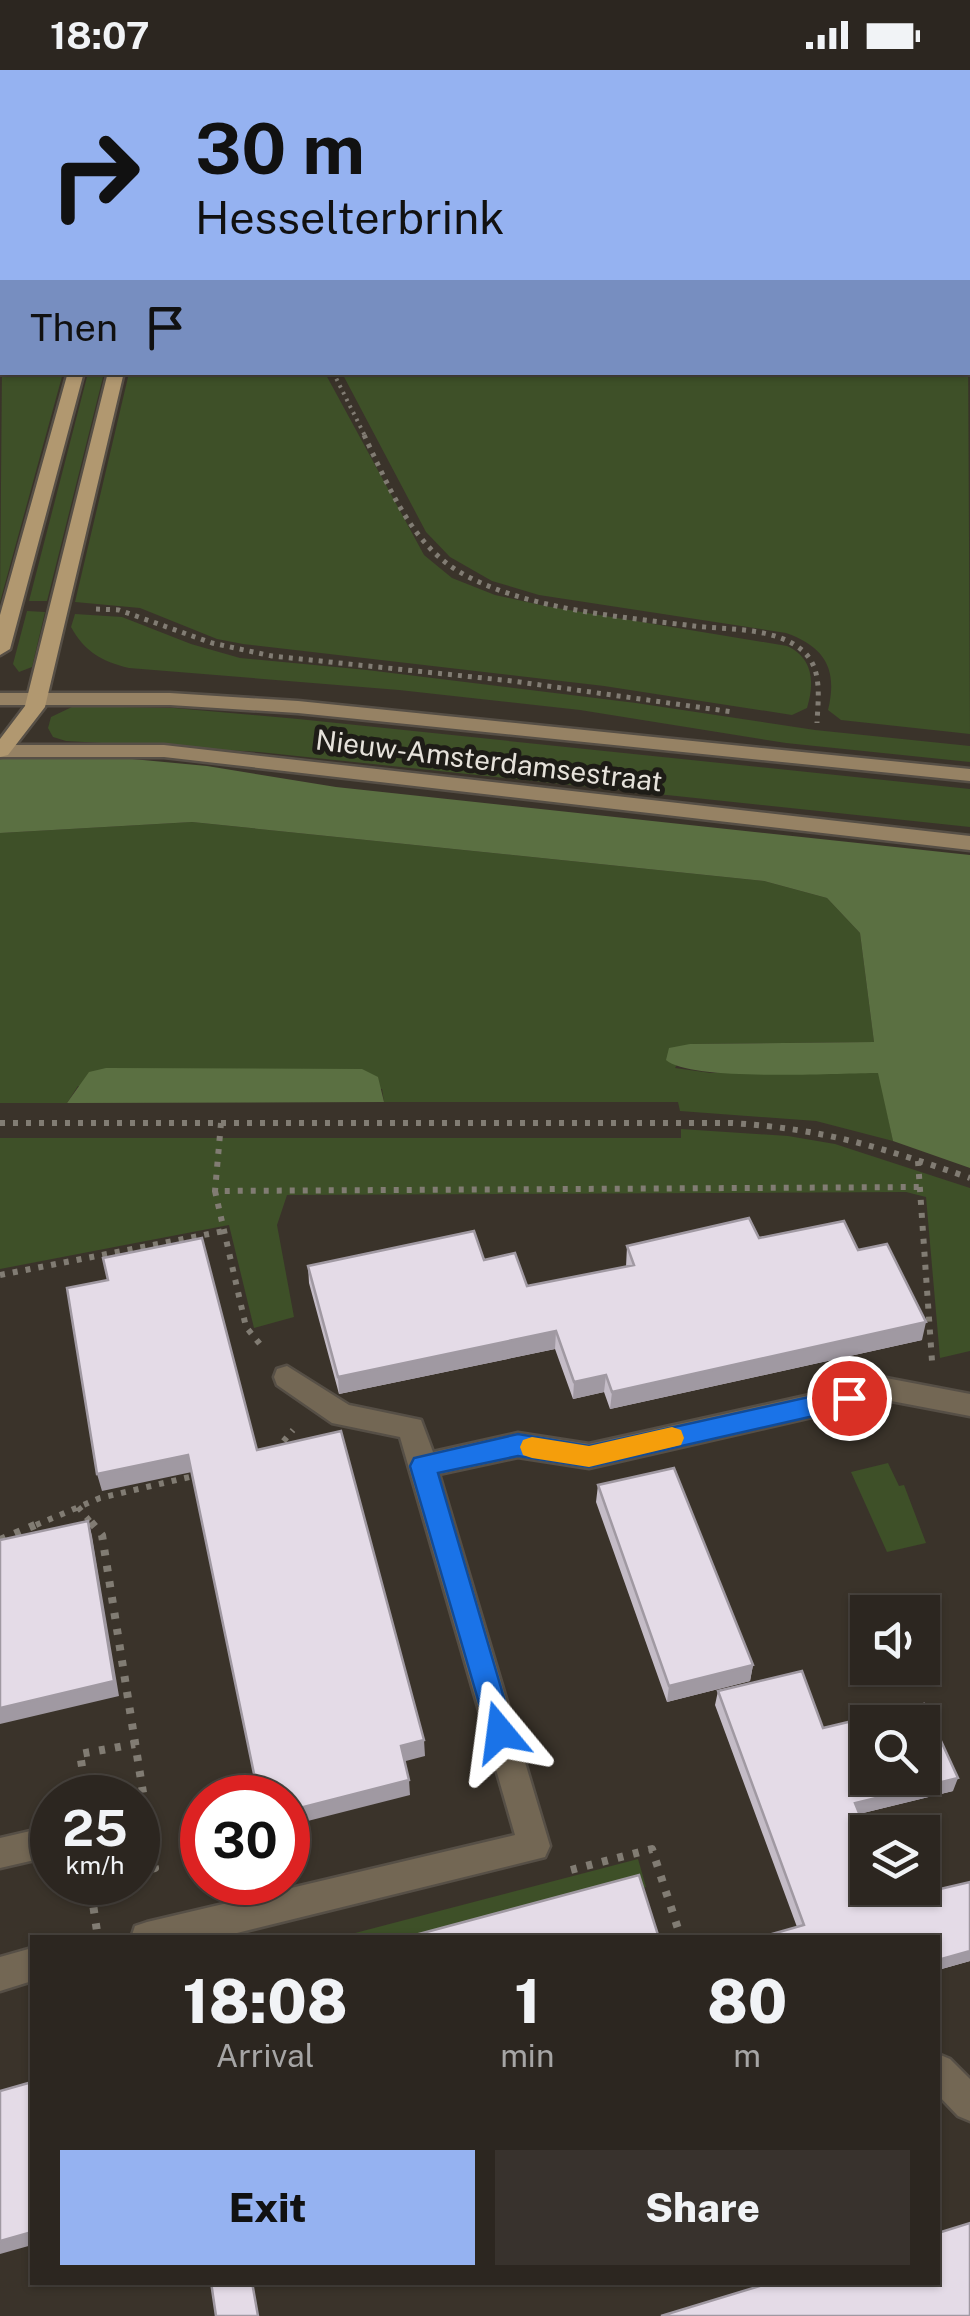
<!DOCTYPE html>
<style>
:root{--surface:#2c2620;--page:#38322d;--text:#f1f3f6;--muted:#a6a5a5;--line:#48433e;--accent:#95b2f1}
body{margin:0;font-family:"Public Sans",sans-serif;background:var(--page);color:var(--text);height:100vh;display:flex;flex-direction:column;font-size:38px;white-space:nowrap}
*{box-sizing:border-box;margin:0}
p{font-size:32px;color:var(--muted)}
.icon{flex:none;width:55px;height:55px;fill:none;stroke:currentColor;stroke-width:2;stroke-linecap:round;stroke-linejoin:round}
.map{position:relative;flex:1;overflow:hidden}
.panel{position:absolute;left:30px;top:1865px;width:910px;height:350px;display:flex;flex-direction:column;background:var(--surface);border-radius:0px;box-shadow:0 2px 8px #0004,0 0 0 2px var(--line)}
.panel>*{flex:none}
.hud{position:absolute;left:0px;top:0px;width:970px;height:305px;box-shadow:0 2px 8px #0004,0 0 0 2px var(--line);background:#95b2f1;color:#111;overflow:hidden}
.tools{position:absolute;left:850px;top:1525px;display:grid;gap:20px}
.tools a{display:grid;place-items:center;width:90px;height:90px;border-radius:0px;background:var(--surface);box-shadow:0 2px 8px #0004,0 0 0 2px var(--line);font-size:50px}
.speed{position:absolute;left:30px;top:1705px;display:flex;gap:20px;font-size:50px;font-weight:700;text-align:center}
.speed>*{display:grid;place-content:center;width:130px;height:130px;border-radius:50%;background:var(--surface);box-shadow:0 2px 8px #0004,0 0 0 2px var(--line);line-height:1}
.speed small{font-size:25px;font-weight:400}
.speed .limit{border:15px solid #d22;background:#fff;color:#111}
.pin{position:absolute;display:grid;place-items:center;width:85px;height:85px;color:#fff;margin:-42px;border:5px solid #fff;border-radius:50%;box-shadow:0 2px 10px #0007}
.me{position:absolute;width:110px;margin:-55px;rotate:344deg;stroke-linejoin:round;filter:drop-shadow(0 0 8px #0008)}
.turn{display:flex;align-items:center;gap:35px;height:210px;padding:0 30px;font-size:45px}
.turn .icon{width:130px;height:130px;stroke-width:2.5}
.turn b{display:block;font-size:70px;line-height:85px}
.then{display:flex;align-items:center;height:95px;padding:0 30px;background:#0003;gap:20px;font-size:38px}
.eta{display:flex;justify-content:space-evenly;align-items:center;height:170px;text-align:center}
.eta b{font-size:60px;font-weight:800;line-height:70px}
.primary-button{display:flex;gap:20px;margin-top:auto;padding:20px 30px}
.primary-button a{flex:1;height:115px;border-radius:0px;background:var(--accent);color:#111;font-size:40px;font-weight:800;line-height:115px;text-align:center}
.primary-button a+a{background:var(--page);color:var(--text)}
.status{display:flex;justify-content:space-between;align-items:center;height:70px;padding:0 50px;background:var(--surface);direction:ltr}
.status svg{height:28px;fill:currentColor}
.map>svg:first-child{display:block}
.green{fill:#3e5028}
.forest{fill:#5b7042}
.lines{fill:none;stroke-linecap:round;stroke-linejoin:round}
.street-casing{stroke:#564f46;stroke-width:5}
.secondary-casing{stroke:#564f46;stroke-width:5}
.primary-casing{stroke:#564f46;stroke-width:5}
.path-far3{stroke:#817c73;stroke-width:4;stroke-dasharray:2.5 5;stroke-linecap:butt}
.path-far2{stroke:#817c73;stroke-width:5;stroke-dasharray:4 6;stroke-linecap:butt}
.path-far1{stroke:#817c73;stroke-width:6;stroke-dasharray:5 8;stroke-linecap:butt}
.path{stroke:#817c73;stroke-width:8;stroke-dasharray:6 10;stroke-linecap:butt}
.street{fill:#736754;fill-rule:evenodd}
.secondary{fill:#968264;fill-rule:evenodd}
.primary{fill:#b19870;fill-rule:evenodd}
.wall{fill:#c4bcc7}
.shaded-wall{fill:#a099a2}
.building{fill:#e4dbe7;stroke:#a099a2;stroke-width:2.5;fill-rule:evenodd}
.route{fill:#1a73e8;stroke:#114b97;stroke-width:2.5}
.slow{fill:#f59e0b}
.labels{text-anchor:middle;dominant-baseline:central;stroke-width:10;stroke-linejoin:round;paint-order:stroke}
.street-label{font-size:28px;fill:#e6e2db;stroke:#1e1c17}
</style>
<div class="status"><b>18:07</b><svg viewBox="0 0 49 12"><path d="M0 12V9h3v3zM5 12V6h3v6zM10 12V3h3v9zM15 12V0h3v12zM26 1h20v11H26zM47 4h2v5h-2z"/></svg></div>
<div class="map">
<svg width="970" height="2246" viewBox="0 0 970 2246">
<rect width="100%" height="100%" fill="#3a332a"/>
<path class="green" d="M 144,0 L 596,0 L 625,2 L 147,2 Z
M 968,271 L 970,664 L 841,650 L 828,640 C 838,599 825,577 786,563 L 539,525 L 492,511 L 450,487 L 426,462 L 342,303 L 968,302 Z
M 2,295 L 2,302 L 63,303 L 0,532 Z
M 88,303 L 104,303 L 47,531 L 29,531 Z
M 129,303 L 325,303 L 424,485 L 452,508 L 495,525 L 545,536 L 787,576 C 813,588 815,612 807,638 L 792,645 L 604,616 L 243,574 L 217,569 L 140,538 L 75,532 Z
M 27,541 L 45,542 L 32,597 L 19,602 L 13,594 Z
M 75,544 L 122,547 L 191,574 L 240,588 L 367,600 L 636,633 L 815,660 L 970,676 L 970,692 L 786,673 L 580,640 L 399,620 L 129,598 C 101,591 85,582 71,557 Z
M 74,636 L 174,638 L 298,649 L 970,719 L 970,757 L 259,682 L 66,671 L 53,667 L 48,658 L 51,647 Z
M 192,752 L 764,811 L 827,828 L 860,863 L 874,972 L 690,974 L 675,998 L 711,1003 L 879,1003 L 893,1071 L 816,1051 L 680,1041 L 678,1032 L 384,1032 L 382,1019 L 78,1016 L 67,1033 L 0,1033 L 0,763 Z
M 681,1059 L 788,1066 L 835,1074 L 970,1118 L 970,1281 L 940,1288 L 926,1127 L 906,1122 L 287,1125 L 277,1155 L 294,1247 L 254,1258 L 229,1155 L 0,1199 L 0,1068 L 681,1068 Z
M 888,1393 L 899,1416 L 904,1415 L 926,1473 L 887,1482 L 851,1402 Z
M 638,1789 L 646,1817 L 457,1867 L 336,1868 Z"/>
<path class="forest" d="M 111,687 L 207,696 L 336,717 L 970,785 L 970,1098 L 893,1071 L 878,1003 C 838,1003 691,1012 666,990 L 669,978 L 690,974 L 874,972 L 860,863 L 827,828 L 764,811 L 192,752 L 0,763 L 0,688 Z
M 106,998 L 362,999 L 378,1007 L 384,1032 L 67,1033 L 89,1002 Z"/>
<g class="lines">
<g class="street-casing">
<path id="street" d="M 287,1296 L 349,1335 L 421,1350 L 433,1382 L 518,1363 L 589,1374 L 886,1308 L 970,1324 L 970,1346 L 886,1330 L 589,1398 L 518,1387 L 439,1404 L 550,1776 L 545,1787 L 217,1868 L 131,1868 L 135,1856 L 147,1852 L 515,1765 L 400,1367 L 332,1353 L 277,1315 L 274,1307 L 277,1299 Z
M 52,1756 L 52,1786 L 0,1798 L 0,1768 Z
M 32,1878 L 32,1911 L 0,1921 L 0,1887 Z
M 938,1984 L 950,1989 L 970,2009 L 970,2051 L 958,2046 L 938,2025 Z"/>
</g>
<g class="secondary-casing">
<path id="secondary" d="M 0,623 L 170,623 L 298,631 L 970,699 L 970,711 L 298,643 L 170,635 L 0,635 Z
M 0,675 L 164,675 L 970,766 L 970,780 L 164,687 L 0,687 Z"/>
</g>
<g class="primary-casing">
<path id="primary" d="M 9,0 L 24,0 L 26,2 L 11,2 Z
M 0,64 L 2,64 L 2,73 L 0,73 Z
M 68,302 L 84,302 L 10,579 L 0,585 L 0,545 Z
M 108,302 L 124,302 L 45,637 L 8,685 L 0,687 L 0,669 L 25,636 Z"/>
</g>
<path class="path-far3" d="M 120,0 L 124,2
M 808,0 L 840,2
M 333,302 L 366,368"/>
<path class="path-far2" d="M 364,365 C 387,413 411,473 458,501 C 521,539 622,547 694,556 C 729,560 776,557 803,581 C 823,599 818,629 817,653
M 96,539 L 119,540 L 212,573 L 272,586 L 512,611 L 733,642"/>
<path class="path-far1" d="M 0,1053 L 732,1053 C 825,1059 883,1078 970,1108
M 221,1053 L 215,1121 L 920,1117
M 918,1091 L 932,1291
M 215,1121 L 246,1257 L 264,1279
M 0,1205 L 224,1161
M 275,1381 L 293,1360
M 78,1437 L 93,1455
M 36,1455 L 100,1428 L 198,1405"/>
<path class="path" d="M 91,1452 L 102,1465 L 155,1798 L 138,1802
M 0,1470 L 42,1452
M 87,1728 L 80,1684 L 135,1674
M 571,1800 L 652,1779 L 681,1868
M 98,1812 L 90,1814 L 98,1868"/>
<use href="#street" class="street"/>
<use href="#secondary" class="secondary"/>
<use href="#primary" class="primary"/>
</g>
<path class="wall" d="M 759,1168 L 858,1180 L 922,1270 L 610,1339 L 604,1322 L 573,1329 L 555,1279 L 339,1324 L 309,1213 L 308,1196 L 484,1190 L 527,1216 L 626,1197 L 627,1176 Z
M 598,1415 L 753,1595 L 750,1611 L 667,1632 L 596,1432 Z
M 718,1621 L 823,1658 L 953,1721 L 859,1744 L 893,1830 L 970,1891 L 938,1900 L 938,1868 L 797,1857 L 715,1635 Z"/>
<path class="shaded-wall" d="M 926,1252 L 922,1270 L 610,1339 L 612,1322 Z
M 556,1261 L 555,1279 L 339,1324 L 338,1307 Z
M 606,1305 L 604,1322 L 573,1329 L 574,1312 Z
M 188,1385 L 192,1402 L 102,1421 L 97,1404 Z
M 88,1451 L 92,1466 L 119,1626 L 0,1654 L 0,1638 Z
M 753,1595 L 750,1611 L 667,1632 L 669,1616 Z
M 424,1670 L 425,1686 L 402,1692 L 401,1676 Z
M 958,1708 L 953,1721 L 851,1746 L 855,1733 Z
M 409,1710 L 410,1725 L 288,1756 L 288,1741 Z
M 970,1881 L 970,1891 L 938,1900 L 938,1890 Z
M 32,2162 L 32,2175 L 0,2184 L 0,2171 Z"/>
<path class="building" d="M 749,1148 L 759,1168 L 844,1151 L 858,1180 L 887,1174 L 926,1252 L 612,1322 L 606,1305 L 574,1312 L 556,1261 L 338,1307 L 308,1196 L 474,1161 L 484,1190 L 515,1183 L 527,1216 L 634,1195 L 627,1176 Z
M 202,1168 L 257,1380 L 341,1361 L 424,1670 L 401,1676 L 409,1710 L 288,1741 L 288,1728 L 259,1728 L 188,1385 L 97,1404 L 67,1218 L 108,1210 L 103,1188 Z
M 674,1398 L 753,1595 L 669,1616 L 598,1415 Z
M 88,1451 L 114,1611 L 0,1638 L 0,1470 Z
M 802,1601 L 823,1658 L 924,1634 L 958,1708 L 855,1733 L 868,1765 L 868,1818 L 889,1818 L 893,1830 L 970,1812 L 970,1881 L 938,1890 L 938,1868 L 758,1868 L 804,1855 L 718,1621 ZM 868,1652 L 922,1652 L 922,1708 L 868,1708 Z
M 639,1805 L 659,1868 L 404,1868 Z
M 32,2012 L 32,2162 L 0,2171 L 0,2021 Z
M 970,2153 L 970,2246 L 661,2246 L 773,2212 L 938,2212 L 938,2163 Z
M 211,2212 L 252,2212 L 258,2246 L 216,2246 Z"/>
<path class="route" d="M 849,1318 L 857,1321 L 861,1328 L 857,1335 L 849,1338 L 589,1397 L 518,1386 L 438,1403 L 514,1662 L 510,1671 L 500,1675 L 490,1671 L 410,1396 L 414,1388 L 518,1364 L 589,1376 Z"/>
<path class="slow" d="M 672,1357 L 681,1360 L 684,1368 L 681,1375 L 589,1397 L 532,1388 L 523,1385 L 520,1377 L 523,1370 L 532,1367 L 589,1376 Z"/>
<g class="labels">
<g class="street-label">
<text transform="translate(489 690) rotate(7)">Nieuw-Amsterdamsestraat</text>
</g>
</g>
</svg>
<div class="tools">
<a><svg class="icon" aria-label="sound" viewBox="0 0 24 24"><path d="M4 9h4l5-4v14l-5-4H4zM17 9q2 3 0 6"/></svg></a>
<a><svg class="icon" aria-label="search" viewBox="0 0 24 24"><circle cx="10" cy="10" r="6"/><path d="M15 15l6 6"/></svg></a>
<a><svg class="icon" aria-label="layers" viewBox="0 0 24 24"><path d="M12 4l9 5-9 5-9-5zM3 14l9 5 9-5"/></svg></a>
</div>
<div class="speed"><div>25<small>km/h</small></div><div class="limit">30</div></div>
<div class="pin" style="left:849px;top:1328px;background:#d93025"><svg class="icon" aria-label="arrive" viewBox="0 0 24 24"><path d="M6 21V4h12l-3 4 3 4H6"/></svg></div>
<svg class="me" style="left:500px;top:1662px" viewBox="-20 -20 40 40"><path d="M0-17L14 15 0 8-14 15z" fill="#1a73e8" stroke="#fff" stroke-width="4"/></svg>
<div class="hud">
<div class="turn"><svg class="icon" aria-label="right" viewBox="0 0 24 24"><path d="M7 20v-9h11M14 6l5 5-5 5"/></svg><div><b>30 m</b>Hesselterbrink</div></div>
<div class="then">Then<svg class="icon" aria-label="arrive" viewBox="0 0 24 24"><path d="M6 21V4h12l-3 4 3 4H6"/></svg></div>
</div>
<section class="panel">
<div class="eta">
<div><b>18:08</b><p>Arrival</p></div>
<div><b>1</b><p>min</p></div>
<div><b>80</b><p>m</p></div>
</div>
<div class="primary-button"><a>Exit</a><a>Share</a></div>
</section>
</div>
